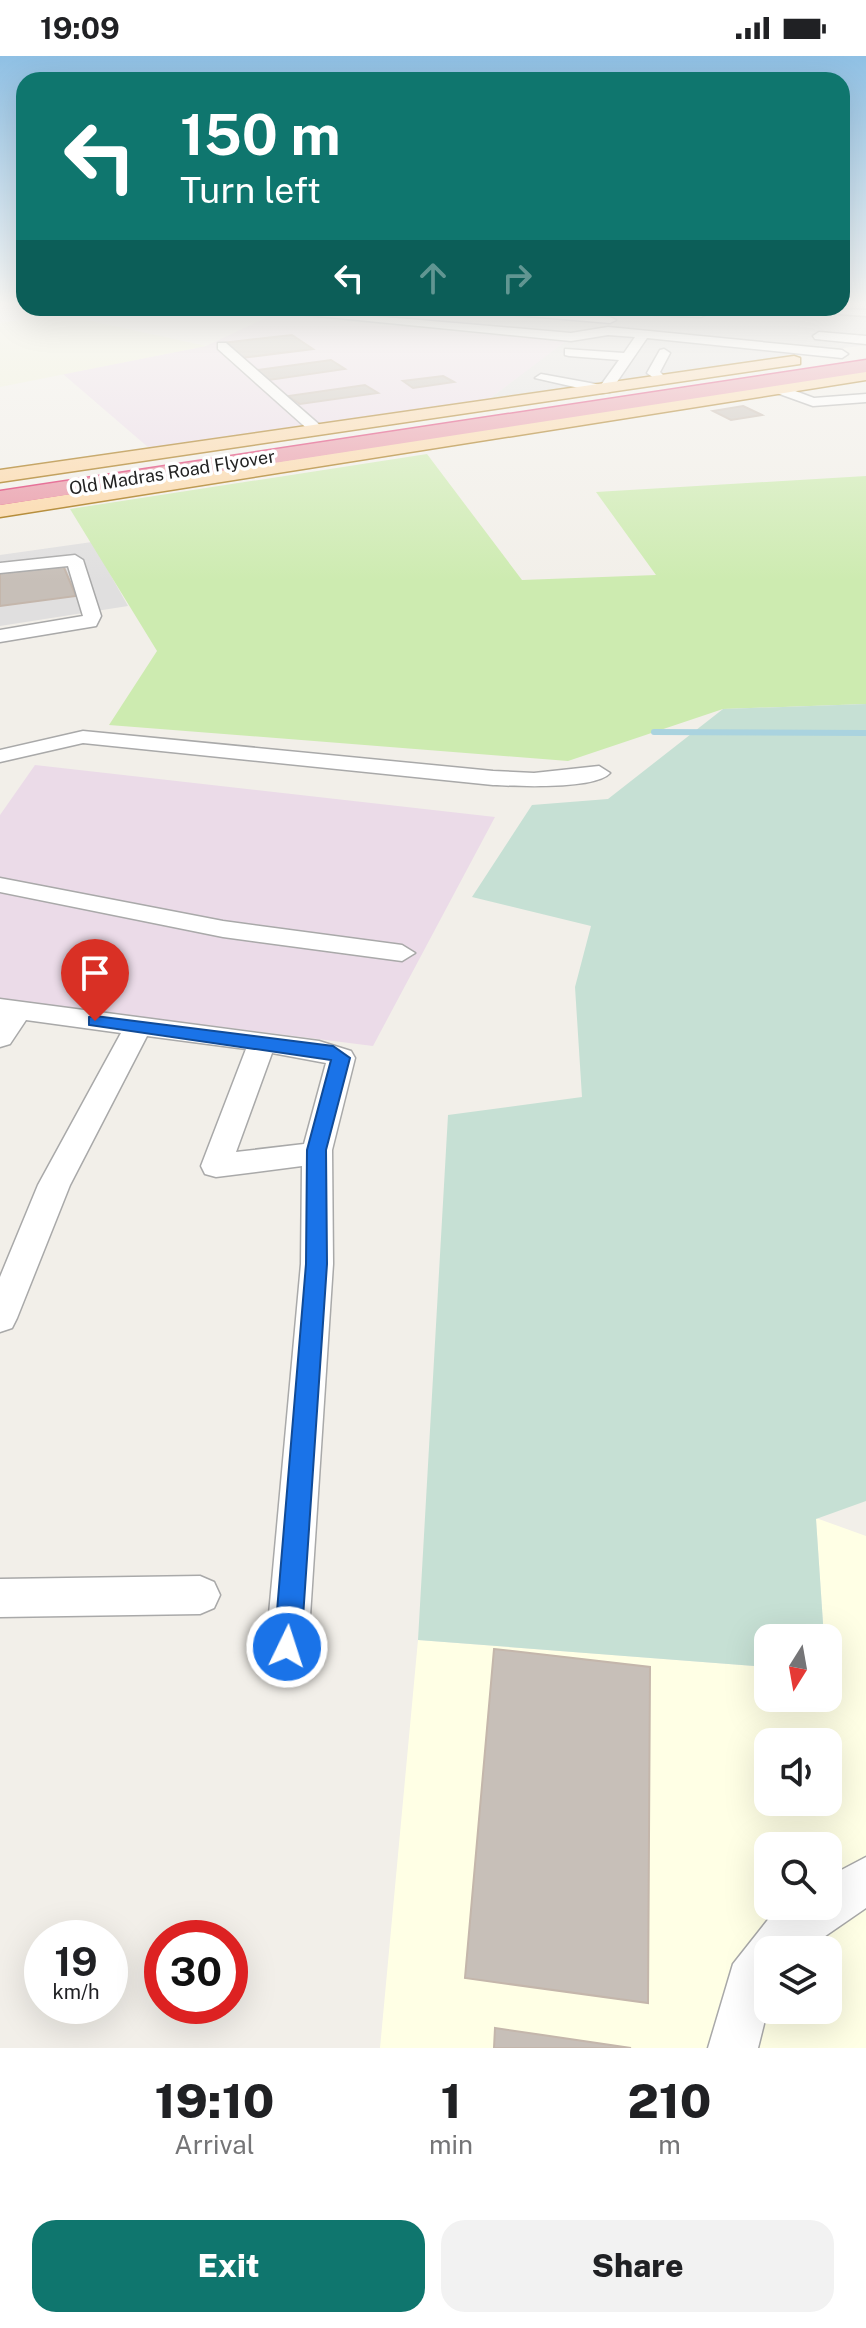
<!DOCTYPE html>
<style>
:root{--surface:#fff;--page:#f2f2f2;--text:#202124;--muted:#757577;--accent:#0f766e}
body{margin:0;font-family:"Public Sans",sans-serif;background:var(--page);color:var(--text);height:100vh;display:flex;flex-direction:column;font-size:30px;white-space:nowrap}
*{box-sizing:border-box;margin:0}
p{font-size:26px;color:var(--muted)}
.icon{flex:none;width:44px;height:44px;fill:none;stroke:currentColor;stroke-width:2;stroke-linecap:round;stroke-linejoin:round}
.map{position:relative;height:1992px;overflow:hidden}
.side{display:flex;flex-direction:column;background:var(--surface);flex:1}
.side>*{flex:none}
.top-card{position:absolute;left:16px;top:16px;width:834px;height:244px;border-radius:24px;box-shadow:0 8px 32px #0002;background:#0f766e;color:#fff;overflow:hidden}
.needle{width:52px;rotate:191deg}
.tools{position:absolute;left:754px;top:1568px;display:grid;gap:16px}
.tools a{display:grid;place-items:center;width:88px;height:88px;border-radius:16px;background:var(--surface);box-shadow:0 8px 32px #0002;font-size:40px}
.speed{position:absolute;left:24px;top:1864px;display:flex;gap:16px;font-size:40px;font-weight:700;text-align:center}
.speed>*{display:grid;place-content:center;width:104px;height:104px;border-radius:50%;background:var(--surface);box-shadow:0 8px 32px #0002;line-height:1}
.speed small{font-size:20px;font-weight:400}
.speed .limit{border:12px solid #d22;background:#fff;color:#111}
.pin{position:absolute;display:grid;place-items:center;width:68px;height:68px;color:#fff;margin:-82px -34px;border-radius:50% 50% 50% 0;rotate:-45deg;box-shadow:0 0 8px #0007}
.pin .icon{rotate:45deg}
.me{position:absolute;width:88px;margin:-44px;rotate:4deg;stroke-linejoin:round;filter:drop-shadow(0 0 6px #0008)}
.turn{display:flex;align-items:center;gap:28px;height:168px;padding:0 32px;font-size:36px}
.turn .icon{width:104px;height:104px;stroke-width:2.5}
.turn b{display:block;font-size:56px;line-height:68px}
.lanes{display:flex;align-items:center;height:76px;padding:0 32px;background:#0003;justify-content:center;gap:40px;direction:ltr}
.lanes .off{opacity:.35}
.eta{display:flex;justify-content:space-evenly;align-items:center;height:136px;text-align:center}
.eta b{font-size:48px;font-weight:800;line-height:56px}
.cta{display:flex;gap:16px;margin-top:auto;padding:16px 32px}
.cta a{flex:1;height:92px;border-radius:24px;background:var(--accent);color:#fff;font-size:32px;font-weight:800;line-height:92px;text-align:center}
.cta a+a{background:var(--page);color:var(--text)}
.status{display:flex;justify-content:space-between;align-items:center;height:56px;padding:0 40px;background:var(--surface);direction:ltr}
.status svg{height:22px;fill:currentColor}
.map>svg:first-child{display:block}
.residential{fill:#e0dfdf}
.industrial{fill:#ebdbe8}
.education{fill:#ffffe5;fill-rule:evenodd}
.farmland{fill:#eef0d5}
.grass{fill:#cdebb0}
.wetland{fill:#c6e0d4}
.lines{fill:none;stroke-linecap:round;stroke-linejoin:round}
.stream{stroke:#aad3df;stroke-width:6}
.building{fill:#c7bfb8;stroke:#c4b6ab;stroke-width:2}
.minor-casing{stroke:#a9a9a9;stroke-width:3}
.major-casing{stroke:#a06b00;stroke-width:3}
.highway-casing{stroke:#dc2a67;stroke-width:3}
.minor{fill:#fff;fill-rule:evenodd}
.major{fill:#fcd6a4;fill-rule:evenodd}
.highway{fill:#e892a2;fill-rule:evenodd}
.route{fill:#1a73e8;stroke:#114b97;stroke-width:2}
.labels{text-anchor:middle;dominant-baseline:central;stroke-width:7;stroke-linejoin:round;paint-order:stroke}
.far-street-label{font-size:18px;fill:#222;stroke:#fff}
</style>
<div class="status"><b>19:09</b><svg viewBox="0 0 49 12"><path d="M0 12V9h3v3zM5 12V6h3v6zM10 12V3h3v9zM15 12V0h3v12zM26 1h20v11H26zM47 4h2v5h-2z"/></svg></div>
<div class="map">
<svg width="866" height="1992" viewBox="0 0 866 1992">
<rect width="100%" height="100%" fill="#f2efe9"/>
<path class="residential" d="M 842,247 L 866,247 L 866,289 L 489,343 L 565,285 L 192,252 L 842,252 Z
M 92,486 L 128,550 L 0,570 L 0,499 Z"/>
<path class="industrial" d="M 272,259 L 566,285 L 489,343 L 149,392 L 63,318 L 206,290 Z
M 35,709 L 495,761 L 373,990 L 0,943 L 0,759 Z"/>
<path class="education" d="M 816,1462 L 866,1480 L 866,1992 L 380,1992 L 418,1584 L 768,1611 L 768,1642 L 828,1642 L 828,1582 L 824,1582 ZM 768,1686 L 828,1686 L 828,1746 L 768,1746 ZM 768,1790 L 828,1790 L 828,1850 L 768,1850 ZM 768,1894 L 828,1894 L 828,1954 L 768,1954 Z"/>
<path class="farmland" d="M 59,258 L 206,290 L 0,331 L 0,267 Z"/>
<path class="grass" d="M 427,398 L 522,524 L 656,519 L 596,436 L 866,420 L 866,648 L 723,653 L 568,705 L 109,669 L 157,595 L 70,453 Z"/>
<path class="wetland" d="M 866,648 L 866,1445 L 816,1463 L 824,1582 L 768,1582 L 768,1611 L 418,1584 L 448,1059 L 582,1041 L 575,931 L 591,870 L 472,841 L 532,749 L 608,743 L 723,653 Z"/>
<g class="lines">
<path class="stream" d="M 654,676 L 866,677"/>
</g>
<path class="building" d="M 292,279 L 313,293 L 241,302 L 222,287 Z
M 331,304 L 345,313 L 262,325 L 250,315 Z
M 443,320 L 454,326 L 413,332 L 403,325 Z
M 365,329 L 378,337 L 300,348 L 288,340 Z
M 743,350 L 762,359 L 731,364 L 713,355 Z
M 63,509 L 76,540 L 0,550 L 0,517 Z
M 494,1593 L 650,1611 L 648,1947 L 465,1922 Z
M 495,1972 L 631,1992 L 494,1992 Z"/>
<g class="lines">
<g class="minor-casing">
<path id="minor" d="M 235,252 L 279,252 L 571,277 L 608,271 L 842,294 L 848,298 L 842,302 L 647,282 L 610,336 L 601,337 L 535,322 L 541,318 L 601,329 L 619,304 L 569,300 L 565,299 L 565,293 L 624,297 L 635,281 L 608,279 L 571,285 Z
M 635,252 L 701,255 L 707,258 L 701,261 L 636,258 L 630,255 Z
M 790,252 L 866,254 L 866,260 L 796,255 Z
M 520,254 L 610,261 L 616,264 L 610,267 L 516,259 Z
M 819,276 L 866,280 L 866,288 L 815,283 L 813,280 Z
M 218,287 L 226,287 L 322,371 L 322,377 L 312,377 L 218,293 Z
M 664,293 L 670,297 L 660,316 L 668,324 L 662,328 L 647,317 L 660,294 Z
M 779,329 L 814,342 L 866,338 L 866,346 L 813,350 L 774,336 L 773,333 Z
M 75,499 L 83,504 L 101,560 L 96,570 L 0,586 L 0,574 L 83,560 L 68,510 L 0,517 L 0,507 Z
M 83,675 L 493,715 L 534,717 L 599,710 L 610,717 C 595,734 516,730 493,729 L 83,687 L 0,706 L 0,694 Z
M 0,822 L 223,865 L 402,889 L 415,897 L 402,905 L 223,881 L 0,836 Z
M 0,943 L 319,985 L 351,995 L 355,1002 L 332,1094 L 333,1208 L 308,1591 L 302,1605 L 287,1611 L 272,1605 L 266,1591 L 301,1208 L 302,1110 L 216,1121 L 205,1118 L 201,1110 L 246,993 L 147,980 L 70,1129 L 17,1262 L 12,1272 L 0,1276 L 0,1221 L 38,1129 L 121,977 L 26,964 L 10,988 L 0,991 ZM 272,997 L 326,1007 L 304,1088 L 236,1096 Z
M 200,1520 L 214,1526 L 220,1539 L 214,1552 L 200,1558 L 0,1561 L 0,1523 Z
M 866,1801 L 866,1852 L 805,1894 L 768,1894 L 768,1952 L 758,1992 L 708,1992 L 733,1908 L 774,1856 L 784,1850 L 828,1850 L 828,1821 Z"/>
</g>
<g class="major-casing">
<path id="major" d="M 794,300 L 800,302 L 800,308 L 0,426 L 0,414 Z
M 866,314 L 866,324 L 0,461 L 0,449 Z"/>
</g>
<g class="highway-casing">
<path id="highway" d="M 866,304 L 866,316 L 0,449 L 0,435 Z"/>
</g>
<use href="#minor" class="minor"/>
<use href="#major" class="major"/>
<use href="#highway" class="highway"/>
</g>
<linearGradient id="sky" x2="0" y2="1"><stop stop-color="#8fc0e4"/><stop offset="0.47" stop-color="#f9f8f5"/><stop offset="1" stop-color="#f9f8f5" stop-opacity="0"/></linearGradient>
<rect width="866" height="526" fill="url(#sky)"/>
<path class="route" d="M 95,960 L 333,990 L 350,1002 L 326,1094 L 327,1208 L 301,1591 L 297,1600 L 287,1604 L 278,1600 L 274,1591 L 306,1208 L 307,1094 L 331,1004 L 89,969 L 89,961 Z"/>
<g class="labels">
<g class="far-street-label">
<text transform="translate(172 416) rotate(-9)">Old Madras Road Flyover</text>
</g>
</g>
</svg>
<div class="tools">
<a><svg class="needle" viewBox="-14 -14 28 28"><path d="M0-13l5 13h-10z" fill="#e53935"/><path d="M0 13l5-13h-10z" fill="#757577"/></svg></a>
<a><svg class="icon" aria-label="sound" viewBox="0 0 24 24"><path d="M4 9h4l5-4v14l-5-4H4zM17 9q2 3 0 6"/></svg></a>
<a><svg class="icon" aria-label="search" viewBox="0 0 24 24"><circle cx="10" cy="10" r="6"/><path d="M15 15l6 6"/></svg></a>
<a><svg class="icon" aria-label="layers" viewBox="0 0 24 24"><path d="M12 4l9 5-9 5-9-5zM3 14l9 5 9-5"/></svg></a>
</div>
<div class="speed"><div>19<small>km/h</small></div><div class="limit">30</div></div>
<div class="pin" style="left:95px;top:965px;background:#d93025"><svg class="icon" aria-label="arrive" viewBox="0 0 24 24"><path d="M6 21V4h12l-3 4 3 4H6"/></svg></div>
<svg class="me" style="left:287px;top:1591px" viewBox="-20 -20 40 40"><circle r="17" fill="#1a73e8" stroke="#fff" stroke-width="3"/><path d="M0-11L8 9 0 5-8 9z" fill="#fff"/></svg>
<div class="top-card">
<div class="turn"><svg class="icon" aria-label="left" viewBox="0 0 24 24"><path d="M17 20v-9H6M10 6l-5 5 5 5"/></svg><div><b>150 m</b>Turn left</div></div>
<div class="lanes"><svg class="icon" aria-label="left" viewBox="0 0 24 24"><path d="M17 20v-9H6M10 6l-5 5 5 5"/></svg><svg class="icon off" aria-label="ahead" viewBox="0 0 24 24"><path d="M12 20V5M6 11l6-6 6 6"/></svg><svg class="icon off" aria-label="right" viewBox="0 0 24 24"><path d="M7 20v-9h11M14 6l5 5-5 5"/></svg></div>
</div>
</div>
<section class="side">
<div class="eta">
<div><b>19:10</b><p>Arrival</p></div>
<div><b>1</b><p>min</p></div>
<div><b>210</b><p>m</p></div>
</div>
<div class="cta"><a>Exit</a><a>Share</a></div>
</section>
